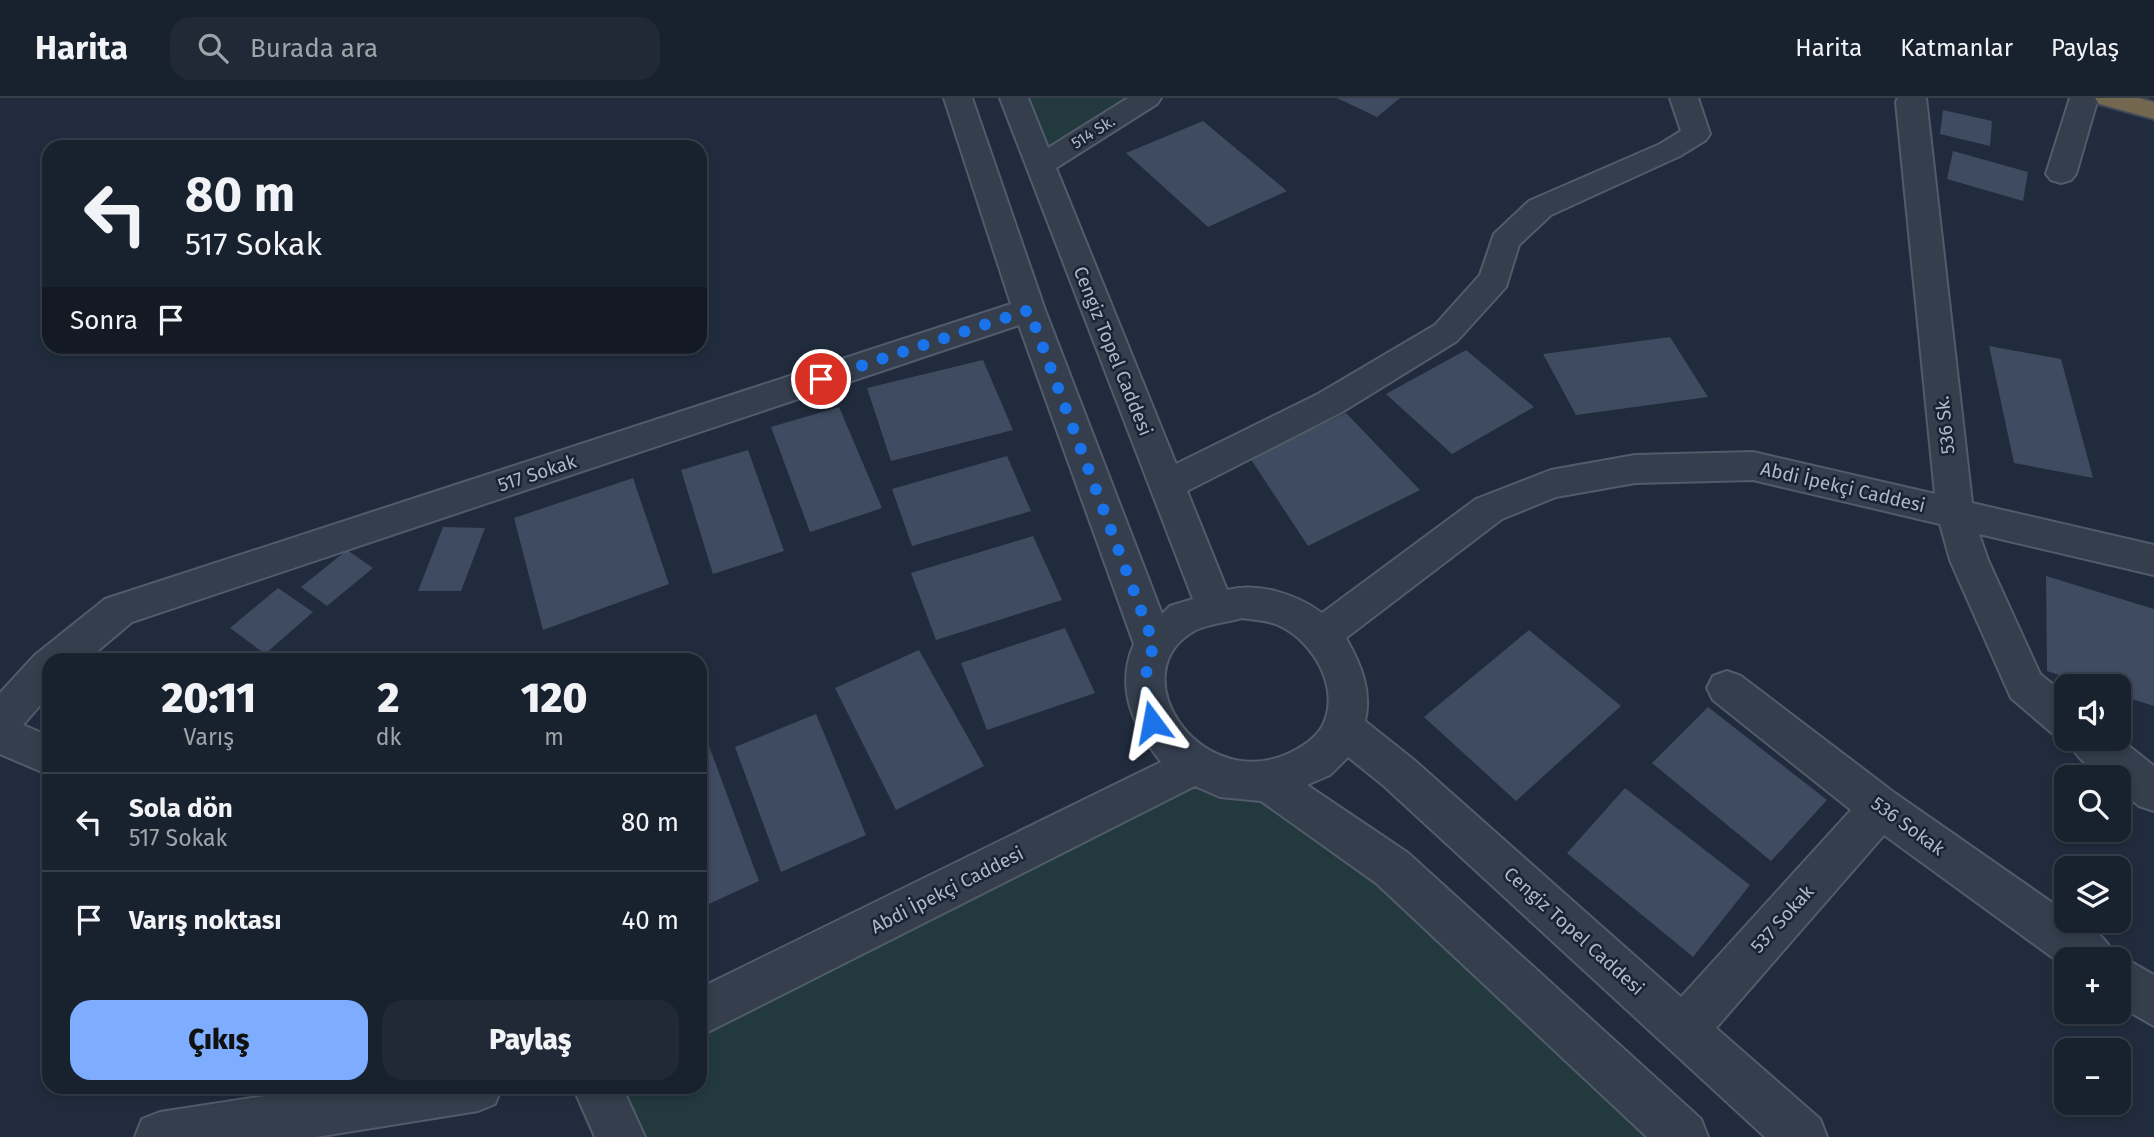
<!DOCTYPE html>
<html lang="tr">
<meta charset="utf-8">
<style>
:root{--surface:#18212e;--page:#212936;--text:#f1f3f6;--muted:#9fa3aa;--line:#363e4a;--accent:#7eadff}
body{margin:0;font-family:"Fira Sans",sans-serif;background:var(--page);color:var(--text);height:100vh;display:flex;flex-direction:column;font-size:26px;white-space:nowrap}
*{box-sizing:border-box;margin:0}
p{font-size:23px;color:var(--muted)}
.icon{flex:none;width:38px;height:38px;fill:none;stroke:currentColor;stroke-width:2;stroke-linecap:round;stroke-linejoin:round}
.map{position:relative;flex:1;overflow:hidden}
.sheet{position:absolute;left:42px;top:555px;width:665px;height:441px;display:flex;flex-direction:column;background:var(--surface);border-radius:21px;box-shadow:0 4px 10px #0003,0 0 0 2px var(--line)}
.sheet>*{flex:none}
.hud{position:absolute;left:42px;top:42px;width:665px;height:214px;border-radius:21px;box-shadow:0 4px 10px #0003,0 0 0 2px var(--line);background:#18212e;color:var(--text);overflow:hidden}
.tools{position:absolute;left:2054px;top:576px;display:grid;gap:14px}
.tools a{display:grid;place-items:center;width:77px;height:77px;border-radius:14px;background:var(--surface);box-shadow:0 4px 10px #0003,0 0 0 2px var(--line);font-size:35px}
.pin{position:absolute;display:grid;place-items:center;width:60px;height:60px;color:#fff;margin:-30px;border:4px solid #fff;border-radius:50%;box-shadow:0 2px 7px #0007}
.me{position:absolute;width:77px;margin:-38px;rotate:347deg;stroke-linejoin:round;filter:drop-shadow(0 0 5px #0008)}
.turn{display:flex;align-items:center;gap:24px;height:147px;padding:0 28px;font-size:32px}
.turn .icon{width:91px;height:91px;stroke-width:2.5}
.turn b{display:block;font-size:49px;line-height:60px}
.then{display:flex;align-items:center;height:66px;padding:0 28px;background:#0003;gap:14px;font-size:26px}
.eta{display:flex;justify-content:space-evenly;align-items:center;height:119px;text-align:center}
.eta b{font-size:42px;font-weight:800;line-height:49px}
.button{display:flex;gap:14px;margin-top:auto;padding:14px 28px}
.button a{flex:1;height:80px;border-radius:21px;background:var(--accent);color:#111;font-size:28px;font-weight:800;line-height:80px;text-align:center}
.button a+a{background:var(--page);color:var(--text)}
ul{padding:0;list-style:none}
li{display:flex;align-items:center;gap:21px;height:98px;padding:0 28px;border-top:2px solid var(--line)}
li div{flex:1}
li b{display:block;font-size:26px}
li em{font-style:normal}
header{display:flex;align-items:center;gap:42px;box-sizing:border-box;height:98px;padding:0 35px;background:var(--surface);border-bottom:2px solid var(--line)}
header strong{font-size:33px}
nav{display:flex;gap:38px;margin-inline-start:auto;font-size:24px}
.search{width:490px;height:63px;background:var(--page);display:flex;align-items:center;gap:18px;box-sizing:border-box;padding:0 24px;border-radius:21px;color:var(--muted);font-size:26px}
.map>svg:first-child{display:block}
.green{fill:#223a3e}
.building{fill:#3e4b60}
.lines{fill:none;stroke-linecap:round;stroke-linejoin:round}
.minor-casing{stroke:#525b6b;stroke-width:4}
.highway-casing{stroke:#3f4858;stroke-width:4}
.minor{fill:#343e4d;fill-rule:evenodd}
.highway{fill:#746750;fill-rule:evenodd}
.route{stroke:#1a73e8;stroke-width:12;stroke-dasharray:0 21.6}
.labels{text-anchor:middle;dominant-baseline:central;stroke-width:5;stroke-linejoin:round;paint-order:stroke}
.far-street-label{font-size:16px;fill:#afb8c9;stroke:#192332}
.street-label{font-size:19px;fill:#afb8c9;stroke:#192332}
</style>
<header>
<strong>Harita</strong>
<div class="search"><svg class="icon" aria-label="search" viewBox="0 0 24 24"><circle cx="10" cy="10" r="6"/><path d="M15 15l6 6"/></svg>Burada ara</div>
<nav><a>Harita</a><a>Katmanlar</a><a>Paylaş</a></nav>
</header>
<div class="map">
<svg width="2154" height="1039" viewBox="0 0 2154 1039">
<rect width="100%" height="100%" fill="#202c3d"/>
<path class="green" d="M 1014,0 L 1147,0 L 1039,68 Z
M 1194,668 L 1267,683 L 1683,1039 L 620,1039 L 597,989 L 700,989 L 700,915 Z"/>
<path class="building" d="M 1337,0 L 1400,0 L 1377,19 Z
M 1943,12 L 1992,23 L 1990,48 L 1940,36 Z
M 1203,23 L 1287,93 L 1208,129 L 1126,55 Z
M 1953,53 L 2028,74 L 2023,103 L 1947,81 Z
M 1670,239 L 1708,299 L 1576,317 L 1543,256 Z
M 1989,248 L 2061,261 L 2093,380 L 2014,365 Z
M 1466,252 L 1534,309 L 1452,356 L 1386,296 Z
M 983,262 L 1013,332 L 891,363 L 867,290 Z
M 839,309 L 882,410 L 810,434 L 771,329 Z
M 1346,315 L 1420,392 L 1308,448 L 1250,360 Z
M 748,352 L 784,453 L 713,476 L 681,372 Z
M 1007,358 L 1031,413 L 912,448 L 892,391 Z
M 633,380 L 669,486 L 543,532 L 514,420 Z
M 443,429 L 485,430 L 461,493 L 418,493 Z
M 1033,438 L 1062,502 L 936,542 L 911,475 Z
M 347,452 L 373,470 L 327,508 L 301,489 Z
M 2046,478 L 2154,511 L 2154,608 L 2119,597 L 2119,588 L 2093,588 L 2047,573 Z
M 278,490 L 313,514 L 265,556 L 230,530 Z
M 1065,530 L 1095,595 L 987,632 L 961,565 Z
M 1529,532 L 1621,608 L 1516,703 L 1424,619 Z
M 919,552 L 984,668 L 896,712 L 835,590 Z
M 1708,609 L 1827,702 L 1771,763 L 1652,665 Z
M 816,616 L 866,737 L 781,774 L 735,649 Z
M 709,648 L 759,783 L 700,810 L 700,652 Z
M 1625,690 L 1750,787 L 1693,859 L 1567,755 Z"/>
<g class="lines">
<g class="minor-casing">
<path id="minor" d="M 944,0 L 972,0 L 1045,212 L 1162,516 L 1170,508 L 1193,501 L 1000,0 L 1028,0 L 1048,50 L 1128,0 L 1161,0 L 1157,6 L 1056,70 L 1176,366 L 1318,296 L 1435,227 L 1480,177 L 1494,136 L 1529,103 L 1660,46 L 1681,33 L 1670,0 L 1698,0 L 1710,36 L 1706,42 L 1680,58 L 1551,117 L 1519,147 L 1506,189 L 1457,243 L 1342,314 L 1187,393 L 1227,492 C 1258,484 1296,496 1322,515 L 1476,401 L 1551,372 L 1635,357 L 1753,354 L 1935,396 L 1896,4 L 1898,0 L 1926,0 L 1972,405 L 2154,447 L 2154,477 L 1979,436 L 1988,462 L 2040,576 L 2067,598 L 2067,640 L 2119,640 L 2154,668 L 2154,713 L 2139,708 L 2119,691 L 2119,679 C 2097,679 2076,661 2067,641 L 2053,636 L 2011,600 L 1950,462 L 1940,426 L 1753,382 L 1635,385 L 1556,399 L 1502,421 L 1346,540 C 1361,567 1372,592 1365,623 L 1414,662 L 1681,899 L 1851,712 L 1713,602 L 1707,590 L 1713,578 L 1727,573 L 1741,578 L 1896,696 L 2067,815 L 2067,822 C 2087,822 2108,841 2115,859 L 2119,857 L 2154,877 L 2154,928 L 2119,908 L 2119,861 L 2067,861 L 2067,870 L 1884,737 L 1716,930 L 1820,1021 L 1827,1039 L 1765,1039 L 1384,688 L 1348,659 L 1330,677 L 1307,687 L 1408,755 L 1701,1021 L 1708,1039 L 1647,1039 L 1376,785 L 1261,703 L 1220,699 L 1195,688 L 700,938 L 700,890 L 1161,664 C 1133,628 1115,590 1134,546 L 1019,227 L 132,524 L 87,562 L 49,562 L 49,597 L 23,627 L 49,638 L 49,677 L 0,656 L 0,595 L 35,557 L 105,501 L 1011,206 ZM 1242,520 C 1254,522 1267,522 1278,527 C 1314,543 1342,592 1322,629 C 1313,643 1299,651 1285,657 C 1197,693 1119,573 1196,532 C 1209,526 1228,524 1242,520 Z
M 2070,0 L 2098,0 L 2076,76 L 2071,82 L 2061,85 L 2051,82 L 2046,76 Z
M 324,989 L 502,989 L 495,1006 L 478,1013 L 316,1039 L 135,1039 L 142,1021 L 160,1014 Z
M 573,989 L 622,989 L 645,1039 L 595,1039 Z"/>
</g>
<g class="highway-casing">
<path id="highway" d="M 2095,0 L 2139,0 L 2154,4 L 2154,21 L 2099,6 Z"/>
</g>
<use href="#minor" class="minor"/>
<use href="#highway" class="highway"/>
</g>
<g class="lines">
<path class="route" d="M 821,281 L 1029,212 L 1154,547 C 1143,576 1143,595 1152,624"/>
</g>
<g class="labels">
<g class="far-street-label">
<text transform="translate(1093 34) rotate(-32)">514 Sk.</text>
</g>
<g class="street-label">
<text transform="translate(1113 253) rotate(68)">Cengiz Topel Caddesi</text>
<text transform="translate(1945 327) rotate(-96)">536 Sk.</text>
<text transform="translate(537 375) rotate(-18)">517 Sokak</text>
<text transform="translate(1843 389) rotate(13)">Abdi İpekçi Caddesi</text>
<text transform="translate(1908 728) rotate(36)">536 Sokak</text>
<text transform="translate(947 792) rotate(-27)">Abdi İpekçi Caddesi</text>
<text transform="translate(1782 821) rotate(-48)">537 Sokak</text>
<text transform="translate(1574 833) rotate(42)">Cengiz Topel Caddesi</text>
</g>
</g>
</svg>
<div class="tools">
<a><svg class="icon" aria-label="sound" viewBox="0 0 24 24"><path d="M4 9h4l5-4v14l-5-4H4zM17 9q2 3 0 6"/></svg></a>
<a><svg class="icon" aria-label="search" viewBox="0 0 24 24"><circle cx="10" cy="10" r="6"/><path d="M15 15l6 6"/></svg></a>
<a><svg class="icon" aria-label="layers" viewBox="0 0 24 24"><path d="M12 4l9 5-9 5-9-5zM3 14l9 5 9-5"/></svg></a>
<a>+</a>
<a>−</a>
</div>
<div class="pin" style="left:821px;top:281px;background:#d93025"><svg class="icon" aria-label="arrive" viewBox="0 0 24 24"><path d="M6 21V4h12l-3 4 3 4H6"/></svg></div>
<svg class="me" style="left:1152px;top:624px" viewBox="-20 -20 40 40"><path d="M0-17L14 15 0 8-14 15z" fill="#1a73e8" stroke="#fff" stroke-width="4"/></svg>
<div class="hud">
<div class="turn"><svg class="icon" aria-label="left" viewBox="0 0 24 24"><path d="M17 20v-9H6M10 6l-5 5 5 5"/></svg><div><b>80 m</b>517 Sokak</div></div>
<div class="then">Sonra<svg class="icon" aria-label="arrive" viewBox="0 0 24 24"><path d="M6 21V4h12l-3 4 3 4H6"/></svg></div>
</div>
<section class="sheet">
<div class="eta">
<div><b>20:11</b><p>Varış</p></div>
<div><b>2</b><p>dk</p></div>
<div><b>120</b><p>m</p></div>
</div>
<ul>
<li><svg class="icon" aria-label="left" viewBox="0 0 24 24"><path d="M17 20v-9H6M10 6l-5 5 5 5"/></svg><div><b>Sola dön</b><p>517 Sokak</p></div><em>80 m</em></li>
<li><svg class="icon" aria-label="arrive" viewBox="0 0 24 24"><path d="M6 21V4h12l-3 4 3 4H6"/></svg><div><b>Varış noktası</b></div><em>40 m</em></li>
</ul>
<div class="button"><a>Çıkış</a><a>Paylaş</a></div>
</section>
</div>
